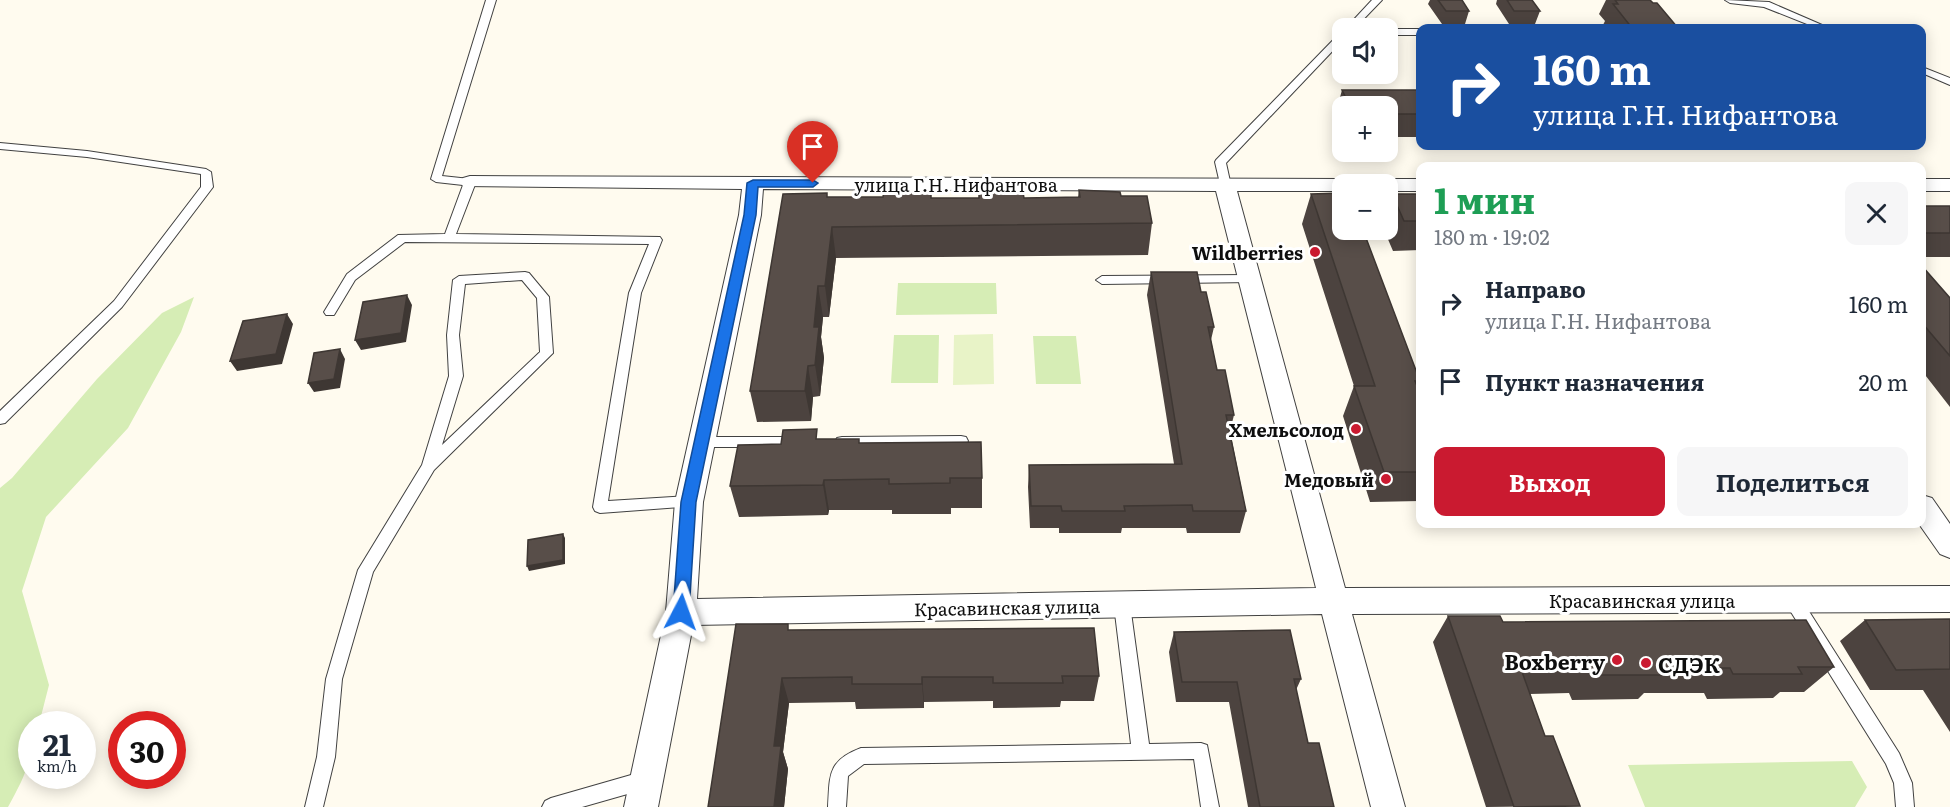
<!DOCTYPE html>
<html lang="ru">
<meta charset="utf-8">
<style>
:root{--surface:#fff;--page:#f6f6f7;--text:#1f2937;--muted:#747a83;--accent:#ca1a30}
body{margin:0;font-family:Literata,serif;background:var(--page);color:var(--text);height:100vh;display:flex;flex-direction:column;font-size:22px;white-space:nowrap}
*{box-sizing:border-box;margin:0}
p{font-size:20px;color:var(--muted)}
.icon{flex:none;width:33px;height:33px;fill:none;stroke:currentColor;stroke-width:2;stroke-linecap:round;stroke-linejoin:round}
.map{position:relative;flex:1;overflow:hidden}
.details{position:absolute;left:1416px;top:162px;width:510px;height:366px;display:flex;flex-direction:column;background:var(--surface);border-radius:12px;box-shadow:0 3px 15px #0003}
.details>*{flex:none}
.guide{position:absolute;left:1416px;top:24px;width:510px;height:126px;border-radius:12px;box-shadow:0 3px 15px #0003;background:#1a4fa0;color:#fff;overflow:hidden}
.controls{position:absolute;left:1332px;top:18px;display:grid;gap:12px}
.controls a{display:grid;place-items:center;width:66px;height:66px;border-radius:12px;background:var(--surface);box-shadow:0 3px 15px #0003;font-size:30px}
.speed{position:absolute;left:18px;top:711px;display:flex;gap:12px;font-size:30px;font-weight:700;text-align:center}
.speed>*{display:grid;place-content:center;width:78px;height:78px;border-radius:50%;background:var(--surface);box-shadow:0 3px 15px #0003;line-height:1}
.speed small{font-size:15px;font-weight:400}
.speed .limit{border:9px solid #d22;background:#fff;color:#111}
.pin{position:absolute;display:grid;place-items:center;width:51px;height:51px;color:#fff;margin:-62px -26px;border-radius:50% 50% 50% 0;rotate:-45deg;box-shadow:0 0 6px #0007}
.pin .icon{rotate:45deg}
.me{position:absolute;width:66px;margin:-33px;rotate:4deg;stroke-linejoin:round;filter:drop-shadow(0 0 4px #0008)}
.turn{display:flex;align-items:center;gap:21px;height:126px;padding:0 18px;font-size:27px}
.turn .icon{width:78px;height:78px;stroke-width:2.5}
.turn b{display:block;font-size:42px;line-height:51px}
.round{display:grid;place-items:center;flex:none;width:63px;height:63px;border-radius:12px;background:var(--page)}
.head{display:flex;align-items:center;justify-content:space-between;height:102px;padding:0 18px}
h1{font-size:36px;font-weight:700;line-height:45px;color:#1e9e55}
.action{display:flex;gap:12px;margin-top:auto;padding:12px 18px}
.action a{flex:1;height:69px;border-radius:12px;background:var(--accent);color:#fff;font-size:24px;font-weight:700;line-height:69px;text-align:center}
.action a+a{background:var(--page);color:var(--text)}
ul{padding:0;list-style:none}
li{display:flex;align-items:center;gap:18px;height:78px;padding:0 18px}
li div{flex:1}
li b{display:block;font-size:22px}
li em{font-style:normal}
.map>svg:first-child{display:block}
.green{fill:#d6edb5}
.pitch{fill:#e8f3c7}
.lines{fill:none;stroke-linecap:round;stroke-linejoin:round}
.lane-casing{stroke:#414141;stroke-width:2}
.street-casing{stroke:#414141;stroke-width:2}
.lane{fill:#fff;fill-rule:evenodd}
.street{fill:#fff;fill-rule:evenodd}
.wall{fill:#4c433f}
.shaded-wall{fill:#3e3733}
.building{fill:#584e49;stroke:#3e3733;stroke-width:1.5}
.route{fill:#1a73e8;stroke:#114b97;stroke-width:1.5}
.poi-dot{fill:#ca1a30;stroke:#fff;stroke-width:2}
.labels{text-anchor:middle;dominant-baseline:central;stroke-width:6;stroke-linejoin:round;paint-order:stroke}
.street-label{font-size:18px;fill:#0e0e0e;stroke:#fff}
.poi-label{font-size:18px;font-weight:bold;fill:#0e0e0e;stroke:#fff;text-anchor:end}
.near-poi-label{font-size:21px;font-weight:bold;fill:#0e0e0e;stroke:#fff;text-anchor:end}
</style>
<div class="map">
<svg width="1950" height="807" viewBox="0 0 1950 807">
<rect width="100%" height="100%" fill="#fffbef"/>
<path class="green" d="M 898,283 L 996,283 L 997,314 L 896,315 Z
M 194,297 L 181,332 L 128,428 L 46,517 L 22,591 L 49,685 L 39,724 L 32,724 C 32,762 26,774 8,807 L 0,807 L 0,488 L 12,478 L 97,379 L 162,313 Z
M 894,335 L 939,335 L 938,383 L 891,383 Z
M 1033,336 L 1076,336 L 1081,384 L 1036,384 Z
M 1852,761 L 1867,787 L 1855,807 L 1645,807 L 1628,765 Z"/>
<path class="pitch" d="M 993,334 L 994,384 L 953,385 L 954,335 Z"/>
<g class="lines">
<g class="lane-casing">
<path id="lane" d="M 486,0 L 496,0 L 442,176 L 470,179 L 476,182 L 456,234 L 660,237 L 662,240 L 641,293 L 608,501 L 689,496 L 694,498 L 696,502 L 694,506 L 600,513 L 595,511 L 593,507 L 629,293 L 649,244 L 405,242 L 355,280 L 334,315 L 326,315 L 324,312 L 347,274 L 398,235 L 445,234 L 463,185 L 436,182 L 431,179 Z
M 1372,0 L 1382,0 L 1355,28 L 1346,28 Z
M 1725,0 L 1769,2 L 1829,28 L 1817,28 L 1764,7 L 1730,3 Z
M 1388,29 L 1420,29 L 1420,35 L 1388,35 Z
M 1342,33 L 1342,41 L 1226,163 L 1231,186 L 1225,189 L 1221,188 L 1215,162 L 1216,160 L 1339,34 Z
M 1922,67 L 1950,78 L 1950,85 L 1922,73 Z
M 0,143 L 87,151 L 206,169 L 211,172 L 213,187 L 122,307 L 5,423 L 0,424 L 0,411 L 114,301 L 201,187 L 201,174 L 87,157 L 0,149 Z
M 525,272 L 529,273 L 549,297 L 553,353 L 434,470 L 373,572 L 342,679 L 335,757 L 323,807 L 305,807 L 317,757 L 326,679 L 358,570 L 422,465 L 449,376 L 447,335 L 453,280 L 459,276 ZM 522,280 L 537,298 L 540,352 L 442,445 L 463,376 L 459,335 L 465,284 Z
M 1249,275 L 1255,279 L 1253,282 L 1102,284 L 1096,280 L 1102,276 Z
M 961,436 L 966,437 L 968,441 L 966,445 L 961,446 L 842,447 L 837,446 L 835,442 L 837,438 L 842,437 Z
M 702,437 L 799,437 L 804,438 L 806,442 L 804,446 L 799,447 L 702,447 L 697,446 L 695,442 L 697,438 Z
M 1792,592 L 1798,594 L 1899,753 L 1912,783 L 1914,807 L 1896,807 L 1894,783 L 1886,764 L 1786,604 L 1784,599 L 1786,594 Z
M 1122,598 L 1128,600 L 1130,605 L 1149,744 L 1201,743 L 1207,745 L 1219,807 L 1201,807 L 1194,759 L 864,764 L 848,776 L 846,807 L 828,807 C 830,775 827,761 861,748 L 1131,744 L 1114,605 L 1116,600 Z
M 645,771 L 651,774 L 654,780 L 651,786 L 645,789 L 582,807 L 542,807 L 545,801 L 551,798 Z"/>
</g>
<g class="street-casing">
<path id="street" d="M 470,176 L 1342,179 L 1349,180 L 1352,184 L 1342,184 L 1342,191 L 1237,191 L 1345,588 L 1950,586 L 1950,612 L 1352,614 L 1405,807 L 1371,807 L 1322,614 L 693,625 L 658,807 L 624,807 L 666,612 L 675,502 L 739,215 L 742,189 L 463,186 L 460,182 L 463,178 ZM 763,189 L 1216,191 L 1316,588 L 697,599 L 703,502 L 761,215 Z
M 1388,179 L 1420,179 L 1420,191 L 1388,191 L 1388,184 L 1378,184 L 1381,180 Z
M 1922,179 L 1950,179 L 1950,191 L 1922,191 Z
M 1922,495 L 1932,498 L 1950,524 L 1950,558 L 1940,554 L 1919,524 L 1922,524 Z"/>
</g>
<use href="#lane" class="lane"/>
<use href="#street" class="street"/>
</g>
<path class="wall" d="M 1430,0 L 1462,0 L 1469,11 L 1465,24 L 1442,24 L 1428,4 Z
M 1497,0 L 1532,0 L 1540,11 L 1535,24 L 1509,24 L 1496,4 Z
M 1606,0 L 1650,0 L 1678,28 L 1606,28 L 1603,25 L 1605,21 L 1599,14 Z
M 1342,90 L 1420,90 L 1420,137 L 1388,137 L 1388,106 L 1342,106 L 1342,128 L 1336,112 Z
M 1079,190 L 1121,196 L 1152,223 L 1148,255 L 836,258 L 829,317 L 823,317 L 821,337 L 824,358 L 820,396 L 813,397 L 811,421 L 757,422 L 750,391 L 828,197 L 883,197 L 907,193 L 931,198 L 979,198 L 1003,192 L 1024,198 L 1078,197 Z
M 1311,194 L 1420,381 L 1418,387 L 1420,393 L 1420,501 L 1370,502 L 1343,416 L 1354,386 L 1302,224 Z
M 1392,194 L 1420,194 L 1420,250 L 1393,251 L 1384,230 L 1388,230 L 1388,208 Z
M 1922,206 L 1950,206 L 1950,257 L 1922,257 Z
M 1922,266 L 1950,298 L 1950,407 L 1922,371 Z
M 1151,272 L 1201,292 L 1214,327 L 1211,340 L 1217,370 L 1234,415 L 1230,431 L 1246,511 L 1240,533 L 1187,533 L 1186,528 L 1122,528 L 1121,533 L 1059,533 L 1059,528 L 1030,528 L 1028,487 L 1029,465 L 1174,464 L 1147,295 Z
M 818,439 L 859,443 L 982,478 L 982,508 L 951,508 L 951,514 L 892,514 L 892,510 L 829,510 L 828,515 L 739,517 L 730,486 L 781,444 Z
M 1448,616 L 1503,622 L 1834,667 L 1804,692 L 1780,692 L 1773,698 L 1707,699 L 1704,693 L 1644,693 L 1638,699 L 1572,700 L 1569,693 L 1530,694 L 1545,736 L 1580,806 L 1486,807 L 1433,642 Z
M 1950,619 L 1950,732 L 1923,690 L 1870,690 L 1840,641 L 1865,620 Z
M 790,630 L 1099,676 L 1094,701 L 1061,701 L 1060,707 L 993,708 L 993,701 L 924,702 L 924,708 L 856,709 L 855,702 L 789,703 L 783,752 L 788,769 L 784,807 L 708,807 Z
M 1174,632 L 1301,679 L 1296,690 L 1308,743 L 1334,807 L 1248,807 L 1229,702 L 1176,702 L 1169,652 Z"/>
<path class="shaded-wall" d="M 832,227 L 836,258 L 829,317 L 825,286 Z
M 818,286 L 823,317 L 821,337 L 824,358 L 820,396 L 815,365 L 814,327 Z
M 407,295 L 412,305 L 406,342 L 361,350 L 355,340 Z
M 287,314 L 293,324 L 282,364 L 237,371 L 230,361 Z
M 340,349 L 345,359 L 340,388 L 314,392 L 308,383 Z
M 808,366 L 813,397 L 811,421 L 805,391 Z
M 824,480 L 829,510 L 828,515 L 823,485 Z
M 563,534 L 565,538 L 565,564 L 529,571 L 527,566 Z
M 922,677 L 924,702 L 924,708 L 922,684 Z
M 782,678 L 789,703 L 783,752 L 788,769 L 784,807 L 774,807 L 774,746 Z"/>
<path class="building" d="M 1438,0 L 1462,0 L 1469,11 L 1446,11 Z
M 1507,0 L 1532,0 L 1540,11 L 1514,11 Z
M 1615,0 L 1650,0 L 1653,3 L 1657,3 L 1678,28 L 1632,28 L 1613,4 L 1618,4 Z
M 1342,90 L 1420,90 L 1420,114 L 1388,114 L 1388,106 L 1350,106 Z
M 907,189 L 907,193 L 931,193 L 931,198 L 979,198 L 979,189 L 1003,189 L 1003,192 L 1023,192 L 1024,198 L 1080,197 L 1079,190 L 1120,192 L 1121,196 L 1147,196 L 1152,223 L 832,227 L 825,286 L 818,286 L 814,327 L 819,327 L 815,365 L 808,366 L 805,391 L 750,391 L 783,194 L 827,193 L 827,197 L 883,197 L 884,190 Z
M 1342,193 L 1342,230 L 1363,230 L 1420,381 L 1415,381 L 1420,393 L 1420,472 L 1384,472 L 1354,386 L 1375,386 L 1311,194 Z
M 1392,194 L 1420,194 L 1420,221 L 1404,221 Z
M 1922,206 L 1950,206 L 1950,233 L 1922,233 Z
M 1922,266 L 1950,298 L 1950,356 L 1922,323 Z
M 1151,272 L 1197,272 L 1201,292 L 1206,292 L 1214,327 L 1208,327 L 1217,370 L 1225,370 L 1234,415 L 1226,415 L 1246,511 L 1193,511 L 1192,505 L 1124,506 L 1125,511 L 1062,511 L 1061,506 L 1031,506 L 1029,465 L 1182,464 Z
M 407,295 L 401,333 L 355,340 L 363,302 Z
M 287,314 L 276,354 L 230,361 L 243,321 Z
M 340,349 L 334,379 L 308,383 L 314,353 Z
M 817,429 L 816,439 L 859,439 L 859,443 L 981,442 L 982,478 L 950,478 L 950,483 L 889,484 L 889,479 L 824,480 L 823,485 L 730,486 L 738,445 L 781,444 L 783,430 Z
M 563,534 L 563,560 L 527,566 L 528,540 Z
M 1448,616 L 1500,616 L 1503,622 L 1806,620 L 1834,667 L 1798,667 L 1802,674 L 1733,674 L 1730,668 L 1659,668 L 1662,675 L 1593,675 L 1591,669 L 1521,669 L 1545,736 L 1553,736 L 1580,806 L 1514,807 Z
M 1950,619 L 1950,669 L 1896,670 L 1865,620 Z
M 736,624 L 788,624 L 788,630 L 1094,628 L 1099,676 L 1062,676 L 1063,683 L 993,683 L 993,677 L 922,677 L 922,684 L 852,684 L 852,677 L 782,678 L 774,746 L 781,746 L 774,807 L 708,807 Z
M 1290,630 L 1301,679 L 1294,679 L 1308,743 L 1319,743 L 1334,807 L 1260,807 L 1237,682 L 1182,682 L 1174,632 Z"/>
<path class="route" d="M 753,180 L 813,180 L 818,183 L 813,187 L 758,187 L 756,215 L 696,502 L 689,612 L 687,616 L 681,619 L 676,616 L 673,612 L 681,502 L 744,215 L 747,183 Z"/>
<g class="poi-dot">
<circle cx="1315" cy="252" r="6"/>
<circle cx="1356" cy="429" r="6"/>
<circle cx="1386" cy="479" r="6"/>
<circle cx="1617" cy="660" r="6"/>
<circle cx="1646" cy="663" r="6"/>
</g>
<g class="labels">
<g class="street-label">
<text x="956" y="184">улица Г.Н. Нифантова</text>
<text x="1642" y="600">Красавинская улица</text>
<text transform="translate(1007 607) rotate(-1)">Красавинская улица</text>
</g>
<g class="poi-label">
<text x="1303" y="252">Wildberries</text>
<text x="1344" y="429">Хмельсолод</text>
<text x="1374" y="479">Медовый</text>
</g>
<g class="near-poi-label">
<text x="1605" y="660">Boxberry</text>
<text x="1658" y="663" text-anchor="start">СДЭК</text>
</g>
</g>
</svg>
<div class="controls">
<a><svg class="icon" aria-label="sound" viewBox="0 0 24 24"><path d="M4 9h4l5-4v14l-5-4H4zM17 9q2 3 0 6"/></svg></a>
<a>+</a>
<a>−</a>
</div>
<div class="speed"><div>21<small>km/h</small></div><div class="limit">30</div></div>
<div class="pin" style="left:813px;top:183px;background:#d93025"><svg class="icon" aria-label="arrive" viewBox="0 0 24 24"><path d="M6 21V4h12l-3 4 3 4H6"/></svg></div>
<svg class="me" style="left:681px;top:612px" viewBox="-20 -20 40 40"><path d="M0-17L14 15 0 8-14 15z" fill="#1a73e8" stroke="#fff" stroke-width="4"/></svg>
<div class="guide">
<div class="turn"><svg class="icon" aria-label="right" viewBox="0 0 24 24"><path d="M7 20v-9h11M14 6l5 5-5 5"/></svg><div><b>160 m</b>улица Г.Н. Нифантова</div></div>
</div>
<section class="details">
<div class="head"><div><h1>1 мин</h1><p>180 m · 19:02</p></div><a class="round"><svg class="icon" aria-label="close" viewBox="0 0 24 24"><path d="M6 6l12 12M18 6L6 18"/></svg></a></div>
<ul>
<li><svg class="icon" aria-label="right" viewBox="0 0 24 24"><path d="M7 20v-9h11M14 6l5 5-5 5"/></svg><div><b>Направо</b><p>улица Г.Н. Нифантова</p></div><em>160 m</em></li>
<li><svg class="icon" aria-label="arrive" viewBox="0 0 24 24"><path d="M6 21V4h12l-3 4 3 4H6"/></svg><div><b>Пункт назначения</b></div><em>20 m</em></li>
</ul>
<div class="action"><a>Выход</a><a>Поделиться</a></div>
</section>
</div>
